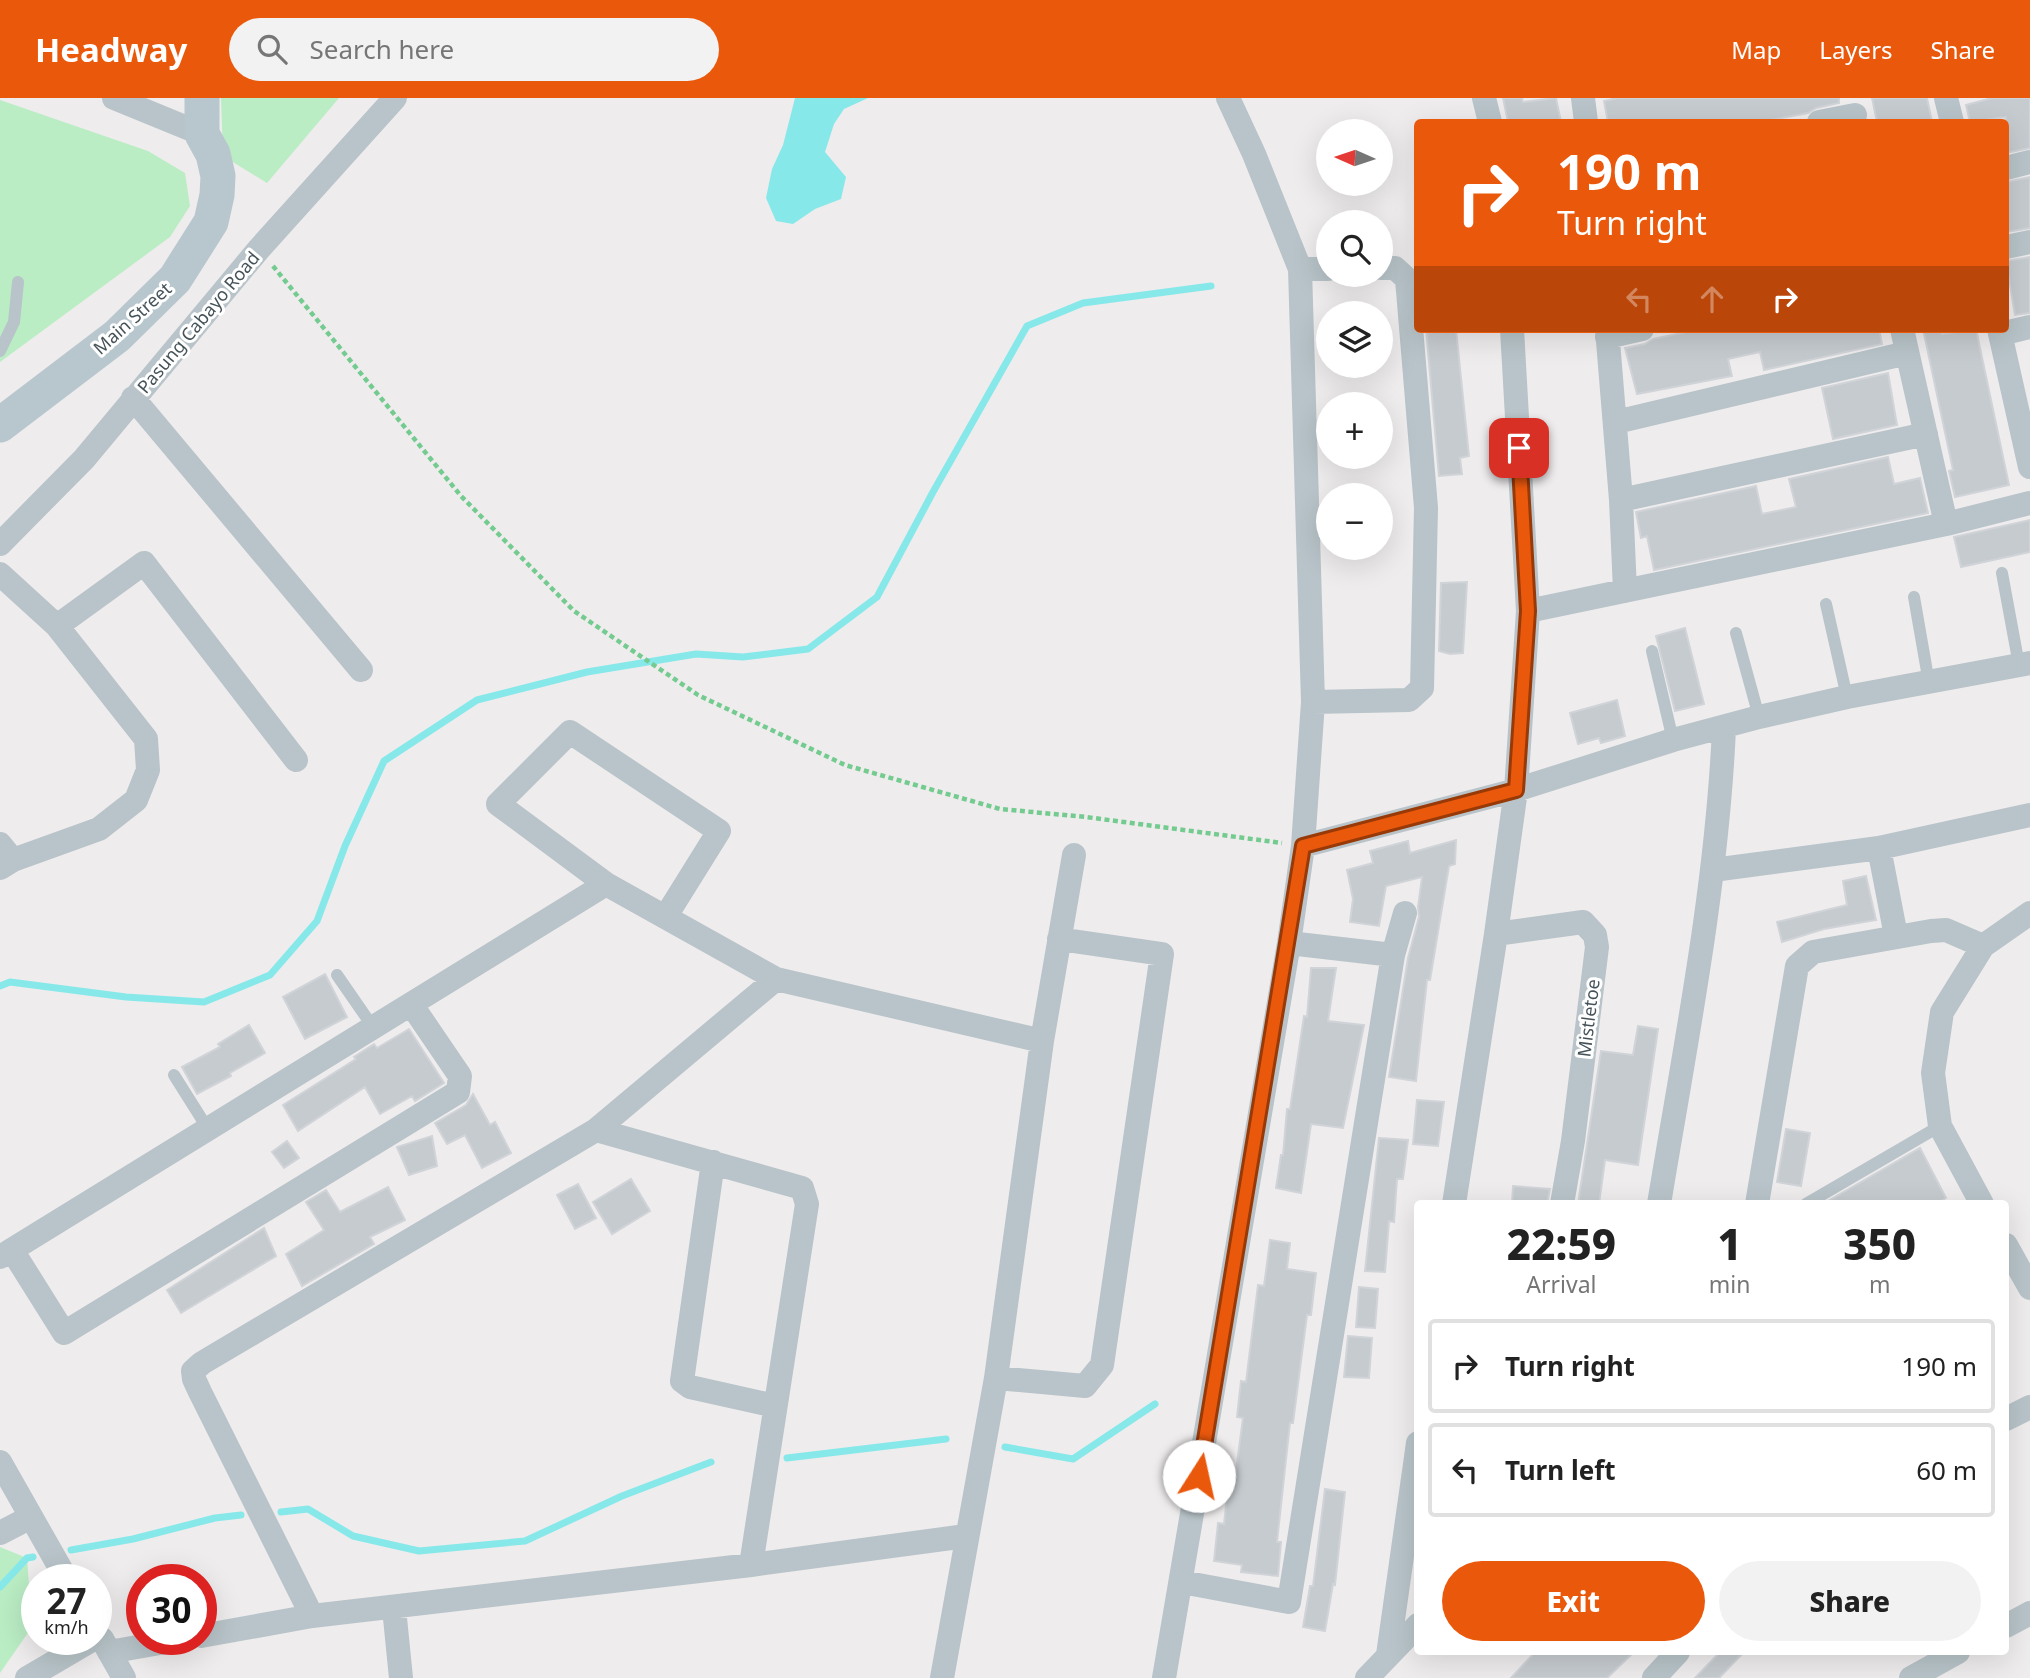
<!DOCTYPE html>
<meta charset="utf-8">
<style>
:root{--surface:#fff;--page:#f2f2f2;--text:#222;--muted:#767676;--line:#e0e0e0;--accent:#ea580c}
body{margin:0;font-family:"Noto Sans",sans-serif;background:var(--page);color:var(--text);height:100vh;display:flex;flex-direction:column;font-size:26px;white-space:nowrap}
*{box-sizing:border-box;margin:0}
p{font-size:23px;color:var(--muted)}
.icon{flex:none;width:38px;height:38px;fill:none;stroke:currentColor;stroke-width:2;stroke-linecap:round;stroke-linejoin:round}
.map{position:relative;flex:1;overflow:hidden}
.side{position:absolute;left:1414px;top:1102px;width:595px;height:455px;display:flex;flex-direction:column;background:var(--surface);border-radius:7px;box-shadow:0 7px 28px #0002}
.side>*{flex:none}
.banner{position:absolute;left:1414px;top:21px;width:595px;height:214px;border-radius:7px;box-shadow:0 7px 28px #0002;background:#ea580c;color:#fff;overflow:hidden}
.needle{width:46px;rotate:273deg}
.fabs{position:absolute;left:1316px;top:21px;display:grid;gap:14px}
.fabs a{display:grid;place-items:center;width:77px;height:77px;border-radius:50%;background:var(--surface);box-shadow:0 7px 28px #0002;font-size:35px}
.speed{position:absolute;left:21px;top:1466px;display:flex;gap:14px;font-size:35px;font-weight:700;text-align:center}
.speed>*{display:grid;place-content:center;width:91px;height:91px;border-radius:50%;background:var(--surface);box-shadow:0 7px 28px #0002;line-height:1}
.speed small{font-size:18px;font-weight:400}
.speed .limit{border:10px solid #d22;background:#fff;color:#111}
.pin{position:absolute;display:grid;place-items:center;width:60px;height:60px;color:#fff;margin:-30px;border-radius:14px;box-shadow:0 4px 10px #0006}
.me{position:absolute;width:77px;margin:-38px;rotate:10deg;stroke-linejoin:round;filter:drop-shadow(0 0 5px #0008)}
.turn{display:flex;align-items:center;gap:24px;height:147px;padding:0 28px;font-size:32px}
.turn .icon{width:91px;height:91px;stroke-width:2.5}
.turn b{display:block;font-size:49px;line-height:60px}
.lanes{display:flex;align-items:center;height:66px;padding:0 28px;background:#0003;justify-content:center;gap:35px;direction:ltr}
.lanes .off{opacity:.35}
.eta{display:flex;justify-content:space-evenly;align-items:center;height:119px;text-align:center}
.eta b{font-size:42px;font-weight:800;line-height:49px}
.action{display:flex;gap:14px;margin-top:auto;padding:14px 28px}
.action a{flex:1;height:80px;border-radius:42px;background:var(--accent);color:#fff;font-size:28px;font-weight:800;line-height:80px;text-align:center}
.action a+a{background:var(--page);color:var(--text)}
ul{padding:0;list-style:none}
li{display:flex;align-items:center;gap:21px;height:94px;margin:0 14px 10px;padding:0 14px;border:4px solid var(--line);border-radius:7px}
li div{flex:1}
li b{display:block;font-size:26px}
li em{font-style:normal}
header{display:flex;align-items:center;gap:42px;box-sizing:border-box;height:98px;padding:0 35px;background:var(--accent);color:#fff}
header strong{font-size:33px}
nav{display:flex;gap:38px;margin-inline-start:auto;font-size:24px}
.search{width:490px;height:63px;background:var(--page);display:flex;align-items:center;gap:18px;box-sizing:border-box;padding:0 24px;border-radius:38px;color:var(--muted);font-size:26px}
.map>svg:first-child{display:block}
.green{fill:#baedc4}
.water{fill:#87e8ea}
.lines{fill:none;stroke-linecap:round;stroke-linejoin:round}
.stream{stroke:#87e8ea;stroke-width:7}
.building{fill:#c6cbcf;stroke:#d0d4d8;stroke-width:2}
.path{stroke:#73cb8f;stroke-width:4.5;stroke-dasharray:5 3.5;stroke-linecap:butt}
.lane{stroke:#b8c4c9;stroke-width:12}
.street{stroke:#b8c4c9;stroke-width:24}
.secondary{stroke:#b8c7ce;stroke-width:35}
.route-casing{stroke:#983908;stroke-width:18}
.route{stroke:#ea580c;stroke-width:12}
.labels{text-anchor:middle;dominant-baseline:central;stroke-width:6;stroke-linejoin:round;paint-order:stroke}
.street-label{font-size:18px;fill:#455359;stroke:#fff}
</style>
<header>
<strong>Headway</strong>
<div class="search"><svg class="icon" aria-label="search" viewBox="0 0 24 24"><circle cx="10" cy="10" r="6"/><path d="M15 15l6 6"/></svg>Search here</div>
<nav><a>Map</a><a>Layers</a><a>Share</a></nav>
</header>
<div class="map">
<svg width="2030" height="1580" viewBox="0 0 2030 1580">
<rect width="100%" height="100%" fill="#efeced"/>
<path class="green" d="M 221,0 L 339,0 L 267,85 L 223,58 Z
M 0,2 L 148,53 L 185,75 L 190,108 L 170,139 L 0,264 Z
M 0,1449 L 27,1460 L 32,1529 L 0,1575 Z"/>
<path class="water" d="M 795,0 L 868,0 L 844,11 L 834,26 L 825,54 L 846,79 L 841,101 L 815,111 L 793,126 L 776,123 L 766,100 L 772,71 L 783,47 Z"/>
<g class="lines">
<path class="stream" d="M 0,888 L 10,884 L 126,899 L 204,904 L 270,877 L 317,823 L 345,748 L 384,663 L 477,602 L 587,574 L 696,556 L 743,559 L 808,551 L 877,499 L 933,394 L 1027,228 L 1083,205 L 1211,188
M 1005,1349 L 1073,1361 L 1155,1306
M 787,1360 L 946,1341
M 281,1414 L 308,1411 L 353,1438 L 419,1453 L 525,1443 L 622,1398 L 711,1364
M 71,1452 L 133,1441 L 215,1420 L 241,1417
M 0,1489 L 27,1460 L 33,1459"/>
</g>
<path class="building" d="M 1503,0 L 1522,0 L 1523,4 L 1556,0 L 1561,24 L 1508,24 Z
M 1617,0 L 1839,0 L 1839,5 L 1816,10 L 1808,15 L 1760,24 L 1608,24 L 1604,3 Z
M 1872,0 L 1927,0 L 1932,24 L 1877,24 Z
M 1992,0 L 2030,0 L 2030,50 L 2006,55 L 2006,19 L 1970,24 L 1966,7 Z
M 2030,79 L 2030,130 L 2006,134 L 2006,84 Z
M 2030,159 L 2030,215 L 2015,217 L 2006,163 Z
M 1426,231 L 1456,231 L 1469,358 L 1460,360 L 1462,376 L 1439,378 Z
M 1701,231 L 1879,231 L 1882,246 L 1764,272 L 1760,254 L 1728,261 L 1732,278 L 1637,296 L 1625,250 L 1645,246 L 1653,241 Z
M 1923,231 L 1941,231 L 1942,236 L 1976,231 L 2009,387 L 1955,399 L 1949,373 L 1953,372 Z
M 1888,275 L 1897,327 L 1833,341 L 1822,290 Z
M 1888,359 L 1894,386 L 1920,380 L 1928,415 L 1654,472 L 1647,438 L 1641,440 L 1636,414 L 1756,388 L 1762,416 L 1796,409 L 1789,381 Z
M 2030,422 L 2030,454 L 1961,469 L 1954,439 Z
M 1467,484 L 1463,555 L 1450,556 L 1439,553 L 1441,485 Z
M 1685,530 L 1704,606 L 1675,613 L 1656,538 Z
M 1617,602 L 1625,638 L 1601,645 L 1599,640 L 1578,646 L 1570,615 Z
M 1456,742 L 1455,766 L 1449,768 L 1430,882 L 1427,882 L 1416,983 L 1389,979 L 1408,860 L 1419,819 L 1418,809 L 1422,779 L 1386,788 L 1379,828 L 1350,824 L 1353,801 L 1347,772 L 1373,765 L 1370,753 L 1408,743 L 1410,755 Z
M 1866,778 L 1876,822 L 1824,831 L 1782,844 L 1777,824 L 1847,807 L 1843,783 Z
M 1311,870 L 1336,870 L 1328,923 L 1364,927 L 1343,1030 L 1311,1026 L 1301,1095 L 1276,1090 L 1281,1057 L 1283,1057 L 1287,1011 L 1290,1011 L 1304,918 L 1307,919 Z
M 325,876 L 347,919 L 305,941 L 283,899 Z
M 249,927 L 265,955 L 230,975 L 231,978 L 197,996 L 182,969 L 220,949 L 218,946 Z
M 1638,928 L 1658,931 L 1638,1067 L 1605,1062 L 1599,1106 L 1578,1106 L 1601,953 L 1633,957 Z
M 409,931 L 444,985 L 415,1003 L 412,998 L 380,1016 L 365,989 L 298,1033 L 283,1007 L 356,961 L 354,959 L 374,946 L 377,950 Z
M 473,996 L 490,1027 L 495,1024 L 511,1055 L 482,1070 L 465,1037 L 447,1046 L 435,1025 L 466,1007 Z
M 1417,1002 L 1444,1004 L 1438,1048 L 1413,1046 Z
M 1786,1031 L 1810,1035 L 1801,1088 L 1777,1084 Z
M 432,1038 L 437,1068 L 409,1077 L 397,1049 Z
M 1379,1040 L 1408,1042 L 1403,1081 L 1397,1081 L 1394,1124 L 1389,1123 L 1385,1174 L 1365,1173 Z
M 287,1043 L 299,1060 L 284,1070 L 272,1054 Z
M 1920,1050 L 1946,1100 L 1936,1106 L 1823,1106 Z
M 631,1081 L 650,1113 L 612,1136 L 593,1104 Z
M 578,1086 L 596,1120 L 575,1131 L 557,1097 Z
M 1513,1088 L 1550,1091 L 1547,1106 L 1512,1106 Z
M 388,1089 L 405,1122 L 370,1139 L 374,1146 L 302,1188 L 286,1156 L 324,1132 L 306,1104 L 326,1092 L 340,1114 Z
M 264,1130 L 276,1158 L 181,1215 L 167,1192 Z
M 1270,1142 L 1290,1145 L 1287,1171 L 1316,1175 L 1311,1217 L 1307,1217 L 1293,1325 L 1290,1325 L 1277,1444 L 1281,1444 L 1278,1478 L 1241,1474 L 1242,1467 L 1214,1463 L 1218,1425 L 1224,1426 L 1229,1379 L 1235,1380 L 1243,1320 L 1237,1319 L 1241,1283 L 1246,1284 L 1258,1187 L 1264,1188 Z
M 1359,1189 L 1378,1191 L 1375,1230 L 1356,1229 Z
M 1348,1238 L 1372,1240 L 1369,1280 L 1344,1279 Z
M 1325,1391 L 1345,1394 L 1335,1487 L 1333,1486 L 1325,1533 L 1303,1529 L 1310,1488 L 1313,1488 Z
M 1535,1554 L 1634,1554 L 1607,1580 L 1511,1580 Z
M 1720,1554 L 1744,1554 L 1719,1580 L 1695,1580 Z"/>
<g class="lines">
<path class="path" d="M 273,168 L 461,398 L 574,513 L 698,597 L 845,667 L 1000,711 L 1086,719 L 1282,745"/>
<path class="lane" d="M 0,253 L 14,224 L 18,184
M 2002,475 L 2019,567
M 1914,499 L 1929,585
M 1826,506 L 1847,599
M 1736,535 L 1759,619
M 1652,553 L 1673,642
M 337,877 L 373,929
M 174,977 L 208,1031
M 1806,1106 L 1940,1028"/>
<path class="street" d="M 114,0 L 202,36
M 1484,0 L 1490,24
M 1583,0 L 1586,24
M 1946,0 L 1952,24
M 1819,24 L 1855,17
M 2006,70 L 2030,64
M 2006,149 L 2030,144
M 1300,171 L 1328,171
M 1607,231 L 1621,402 L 1625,493
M 1902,231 L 1946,426
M 1999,231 L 2030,369
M 2000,236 L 2030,229
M 1607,239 L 1642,231
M 133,300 L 361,572
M 1616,324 L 1907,255
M 1621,402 L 1926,336
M 0,446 L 84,361 L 259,151 L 395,0
M 0,476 L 57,528 L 146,641 L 148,672 L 136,702 L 99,731 L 13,762 L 0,770
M 1528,513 L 1946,426 L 2030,405
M 57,528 L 144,465 L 296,662
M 1313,604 L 1409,602 L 1422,590 L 1426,410 L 1407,181 L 1395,170 L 1381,170
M 0,746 L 13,762
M 1303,748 L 1516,692 L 1673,642 L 1759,619 L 1847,599 L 2030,565
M 1879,750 L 1896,838
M 1713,772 L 1879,750 L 2030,717
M 666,818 L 719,733 L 570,634 L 498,706 L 606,786 L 776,881 L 1042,943
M 1496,836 L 1583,824 L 1595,837 L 1597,849 L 1573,1043 L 1562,1106
M 1289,845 L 1393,857
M 596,1032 L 802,1090 L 807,1106 L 751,1467
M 713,1064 L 682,1283 L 690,1289 L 775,1308
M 1454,1106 L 1496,836 L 1516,692 L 1528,513 L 1512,231
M 1659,1106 C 1685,948 1717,790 1724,630
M 1757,1106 L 1797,868 L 1813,854 L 1931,833 L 1946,832 L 1983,848
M 1982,1106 L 1940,1028 L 1933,975 L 1942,914 L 1983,848 L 2030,815
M 2006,1147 L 2030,1190
M 12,1152 L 64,1235 L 458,994 L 460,978 L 411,906
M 0,1159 L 606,786
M 996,1280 L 1085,1288 L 1102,1267 L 1162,856 L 1059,841
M 2006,1321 L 2030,1309
M 0,1364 L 67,1482
M 0,1435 L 31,1419
M 1182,1484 L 1289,1504 L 1393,857 L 1405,815
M 394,1510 L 401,1580
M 312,1518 L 200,1294 L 194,1281 L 193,1273 L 202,1265 L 596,1032 L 776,881
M 2006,1528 L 2030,1515
M 201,1538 L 312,1518 L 751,1467 L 966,1438
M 102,1541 L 124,1580
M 109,1554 L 177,1542
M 1388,1557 L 1418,1345
M 27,1580 L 92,1542
M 942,1580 L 996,1280 L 1042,943 L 1074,757
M 1164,1580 L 1289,845 L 1303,748 L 1313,604 L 1300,171 L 1254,56 L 1228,0
M 1367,1580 L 1418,1527
M 1654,1580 L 1678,1554
M 1911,1580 L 1958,1554"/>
<path class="secondary" d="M 0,327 L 117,238 L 175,181 L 211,124 L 217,97 L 218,78 L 213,56 L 202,36 L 202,0"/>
</g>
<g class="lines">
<g class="route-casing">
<path id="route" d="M 1199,1378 L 1303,748 L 1516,692 L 1528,513 L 1519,350"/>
</g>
<use href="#route" class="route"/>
</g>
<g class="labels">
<g class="street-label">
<text transform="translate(132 220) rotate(-42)">Main Street</text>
<text transform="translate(198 224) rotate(-50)">Pasung Cabayo Road</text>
<text transform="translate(1588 920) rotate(-83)">Mistletoe</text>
</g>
</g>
</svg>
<div class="fabs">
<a><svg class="needle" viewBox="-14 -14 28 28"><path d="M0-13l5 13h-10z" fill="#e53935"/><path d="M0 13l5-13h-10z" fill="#767676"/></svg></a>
<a><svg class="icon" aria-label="search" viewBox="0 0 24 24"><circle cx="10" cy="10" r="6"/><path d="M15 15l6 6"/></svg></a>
<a><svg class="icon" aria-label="layers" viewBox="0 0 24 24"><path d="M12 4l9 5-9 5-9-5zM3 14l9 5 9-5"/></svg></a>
<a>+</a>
<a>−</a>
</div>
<div class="speed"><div>27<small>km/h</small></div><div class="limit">30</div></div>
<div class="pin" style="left:1519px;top:350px;background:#d93025"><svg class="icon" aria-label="arrive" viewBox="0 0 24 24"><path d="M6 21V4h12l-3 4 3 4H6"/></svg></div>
<svg class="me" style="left:1199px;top:1378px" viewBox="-20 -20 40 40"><circle r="19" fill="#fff"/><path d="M0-13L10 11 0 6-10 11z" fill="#ea580c"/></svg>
<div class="banner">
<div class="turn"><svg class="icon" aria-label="right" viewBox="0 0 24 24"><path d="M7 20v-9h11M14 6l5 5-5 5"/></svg><div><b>190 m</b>Turn right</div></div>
<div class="lanes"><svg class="icon off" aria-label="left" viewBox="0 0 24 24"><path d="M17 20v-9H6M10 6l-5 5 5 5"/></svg><svg class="icon off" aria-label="ahead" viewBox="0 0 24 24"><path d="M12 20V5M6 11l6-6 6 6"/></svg><svg class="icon" aria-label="right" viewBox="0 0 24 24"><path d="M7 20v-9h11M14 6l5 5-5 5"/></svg></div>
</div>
<section class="side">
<div class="eta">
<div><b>22:59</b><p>Arrival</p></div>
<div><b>1</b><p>min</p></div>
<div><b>350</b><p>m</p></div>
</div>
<ul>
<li><svg class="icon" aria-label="right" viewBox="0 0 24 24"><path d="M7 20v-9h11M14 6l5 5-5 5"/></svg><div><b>Turn right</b></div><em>190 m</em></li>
<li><svg class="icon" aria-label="left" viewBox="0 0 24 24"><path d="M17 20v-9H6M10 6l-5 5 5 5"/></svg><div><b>Turn left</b></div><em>60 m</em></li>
</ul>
<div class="action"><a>Exit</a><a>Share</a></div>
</section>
</div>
